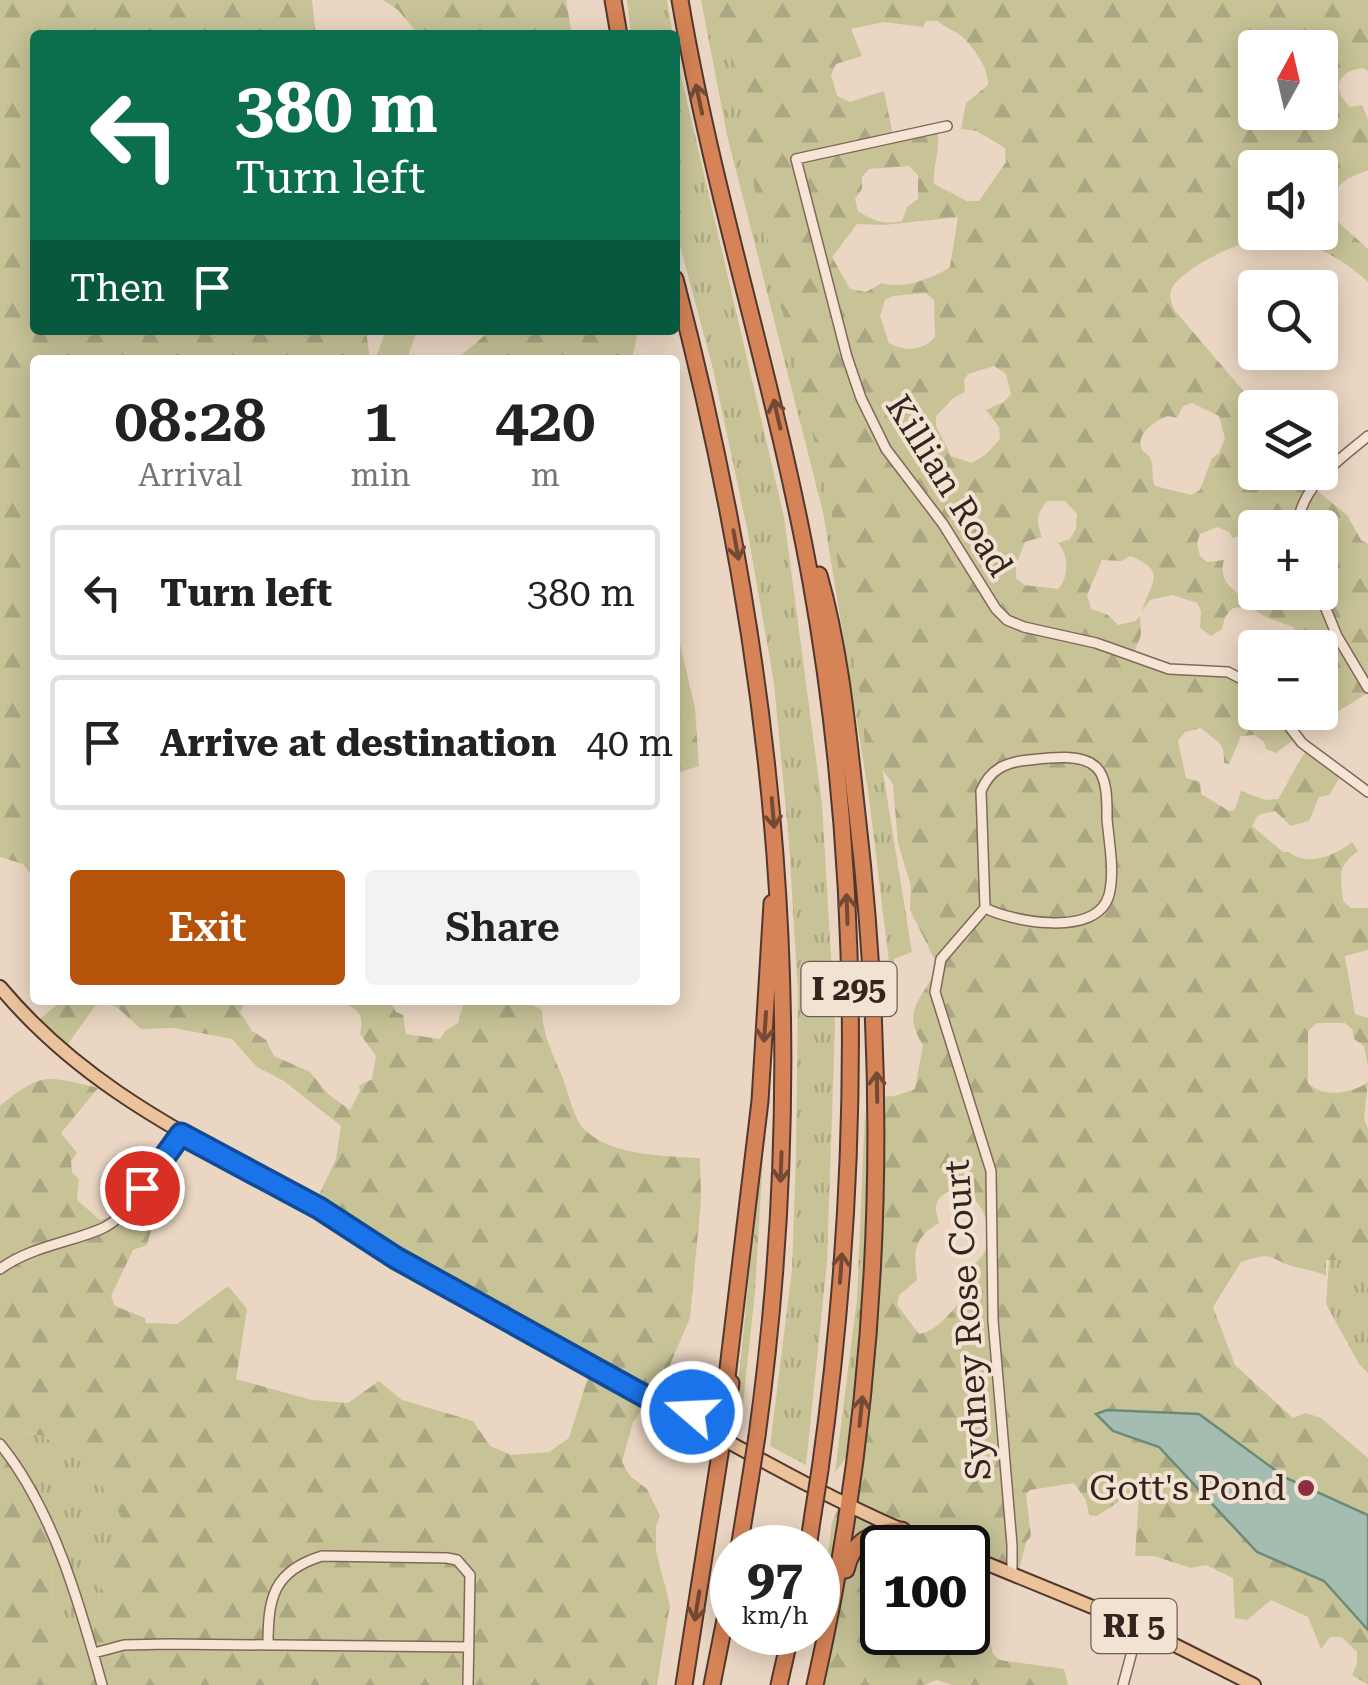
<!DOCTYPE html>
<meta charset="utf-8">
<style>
:root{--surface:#fff;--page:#f2f2f2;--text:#222;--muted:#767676;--line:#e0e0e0;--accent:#b45309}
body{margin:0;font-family:"Roboto Serif",serif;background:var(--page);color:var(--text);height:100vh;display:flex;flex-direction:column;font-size:38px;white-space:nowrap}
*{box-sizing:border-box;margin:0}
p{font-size:32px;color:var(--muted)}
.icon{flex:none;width:55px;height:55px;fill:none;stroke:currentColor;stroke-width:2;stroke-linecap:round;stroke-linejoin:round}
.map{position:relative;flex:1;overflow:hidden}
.drawer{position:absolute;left:30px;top:355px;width:650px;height:650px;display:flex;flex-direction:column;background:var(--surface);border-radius:10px;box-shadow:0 5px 25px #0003}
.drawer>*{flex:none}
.banner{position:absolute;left:30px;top:30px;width:650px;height:305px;border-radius:10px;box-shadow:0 5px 25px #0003;background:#0b6e4f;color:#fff;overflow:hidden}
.needle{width:65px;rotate:8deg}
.controls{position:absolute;left:1238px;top:30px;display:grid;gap:20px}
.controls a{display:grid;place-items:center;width:100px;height:100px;border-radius:10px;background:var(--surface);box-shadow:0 5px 25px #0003;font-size:50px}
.speed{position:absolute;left:710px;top:1525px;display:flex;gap:20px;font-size:50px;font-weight:700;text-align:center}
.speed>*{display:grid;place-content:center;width:130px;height:130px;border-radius:50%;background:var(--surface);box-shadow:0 5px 25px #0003;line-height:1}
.speed small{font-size:25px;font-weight:400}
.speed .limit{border:5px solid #111;border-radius:15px;background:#fff;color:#111}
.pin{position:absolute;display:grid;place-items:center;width:85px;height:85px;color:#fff;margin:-42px;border:5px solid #fff;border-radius:50%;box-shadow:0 2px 10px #0007}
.me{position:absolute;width:110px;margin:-55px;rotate:289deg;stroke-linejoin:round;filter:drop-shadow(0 0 8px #0008)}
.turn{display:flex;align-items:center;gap:35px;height:210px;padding:0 40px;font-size:45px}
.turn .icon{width:130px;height:130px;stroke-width:2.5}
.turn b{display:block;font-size:70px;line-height:85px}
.then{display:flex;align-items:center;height:95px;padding:0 40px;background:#0003;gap:20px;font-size:38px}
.eta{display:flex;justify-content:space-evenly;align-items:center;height:170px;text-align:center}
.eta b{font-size:60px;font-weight:600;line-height:70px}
.primary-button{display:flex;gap:20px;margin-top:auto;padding:20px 40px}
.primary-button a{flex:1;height:115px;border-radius:10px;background:var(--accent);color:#fff;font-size:40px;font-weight:600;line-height:115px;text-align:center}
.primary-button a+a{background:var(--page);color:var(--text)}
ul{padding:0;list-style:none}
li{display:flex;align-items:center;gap:30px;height:135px;margin:0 20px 15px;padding:0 20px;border:5px solid var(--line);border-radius:10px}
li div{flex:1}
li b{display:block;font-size:38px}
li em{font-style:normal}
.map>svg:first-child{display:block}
.grass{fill:url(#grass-tufts)}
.forest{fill:url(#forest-firs);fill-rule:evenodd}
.pitch{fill:#c7c397}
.water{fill:#a4bdb0;stroke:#6c8a7c;stroke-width:2.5}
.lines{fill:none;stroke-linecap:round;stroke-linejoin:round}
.street-casing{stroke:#83675a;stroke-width:12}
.primary-casing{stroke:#51372e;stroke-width:16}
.highway-casing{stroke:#51372e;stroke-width:19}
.street{stroke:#f6e5d4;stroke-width:9}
.primary{stroke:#ecc29b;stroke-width:12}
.highway{stroke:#d58357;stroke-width:15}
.highway-bridge-casing{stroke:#51372e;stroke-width:19;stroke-linecap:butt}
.highway-bridge{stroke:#d58357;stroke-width:15}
.oneway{stroke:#744a35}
.route-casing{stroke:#114b97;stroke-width:25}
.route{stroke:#1a73e8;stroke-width:18}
.poi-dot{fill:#8d2f43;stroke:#f2e2d1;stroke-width:4}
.labels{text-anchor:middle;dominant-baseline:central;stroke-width:8;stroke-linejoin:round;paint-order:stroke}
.shield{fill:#f2e2d1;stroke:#6c5d54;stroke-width:2.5}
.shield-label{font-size:32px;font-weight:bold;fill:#33241e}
.street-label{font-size:35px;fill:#33241e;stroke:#f2e2d1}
.poi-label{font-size:35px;fill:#33241e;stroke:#f2e2d1;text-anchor:end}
</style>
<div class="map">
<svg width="1368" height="1685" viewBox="0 0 1368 1685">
<defs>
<pattern id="grass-tufts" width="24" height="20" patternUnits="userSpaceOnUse" patternTransform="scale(2.5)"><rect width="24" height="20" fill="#c7c397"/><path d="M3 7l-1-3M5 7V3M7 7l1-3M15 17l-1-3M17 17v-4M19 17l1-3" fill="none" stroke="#aba782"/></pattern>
<pattern id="forest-firs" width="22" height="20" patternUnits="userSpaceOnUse" patternTransform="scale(2.5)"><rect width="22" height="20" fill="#c7c397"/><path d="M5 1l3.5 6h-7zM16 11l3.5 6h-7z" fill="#aba782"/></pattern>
</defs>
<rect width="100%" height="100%" fill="#ead6c2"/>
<path class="grass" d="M 627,0 L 667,0 L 673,35 L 631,35 Z
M 701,0 L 730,0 L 837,489 L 912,952 L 894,959 L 893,995 L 868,790 L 823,512 L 727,135 Z
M 675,50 L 784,517 L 822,804 L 835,1025 L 827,1262 L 806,1465 L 770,1446 L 792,1270 L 796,1154 L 798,994 L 789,842 L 774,683 L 747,528 L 713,369 L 675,227 Z
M 766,1104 L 755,1292 L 741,1422 L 737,1396 Z
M 865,1110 C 876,1226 860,1342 846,1458 L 835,1472 L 857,1299 Z
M 1330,1251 L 1368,1258 L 1368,1373 L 1359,1364 L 1326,1304 Z
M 17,1432 C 64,1432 104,1480 122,1519 L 100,1589 L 93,1633 L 77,1634 L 57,1616 L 51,1585 L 58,1520 L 13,1458 Z"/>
<path class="forest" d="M 0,0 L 312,0 L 316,35 L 35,35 L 35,330 L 366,330 L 370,360 L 35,360 L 35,880 L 23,864 L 0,857 Z
M 383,0 L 566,0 L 572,35 L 419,35 L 398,10 Z
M 717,0 L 1368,0 L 1368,71 L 1363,68 C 1337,71 1331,89 1350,107 L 1362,105 L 1368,119 L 1368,170 L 1347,179 L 1325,198 L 1338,222 L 1368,249 L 1368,282 C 1341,257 1306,238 1269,238 C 1245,238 1183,267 1172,288 C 1168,296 1172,304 1175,311 L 1246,394 L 1247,412 L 1255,423 L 1255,472 L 1306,473 L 1317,483 L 1316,490 L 1347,515 L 1361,540 L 1368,544 L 1368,693 L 1337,712 L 1333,699 L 1320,693 L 1320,648 L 1294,647 L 1298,637 L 1293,627 L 1263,616 L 1251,607 L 1233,608 L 1225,617 L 1222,629 L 1211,636 L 1200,628 L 1201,611 L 1197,603 L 1172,595 L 1150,600 L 1142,611 C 1151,581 1168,571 1130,556 L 1121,561 L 1102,560 L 1087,595 L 1091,609 L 1108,615 L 1118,625 L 1135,621 L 1140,616 L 1141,635 L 1134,653 L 1166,667 L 1230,667 L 1255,684 L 1255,712 L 1280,713 L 1297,737 L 1276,753 L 1266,749 L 1264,742 L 1255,735 L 1241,736 L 1229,764 L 1224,763 C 1225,741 1216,742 1201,728 L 1185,732 L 1178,741 L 1186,778 L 1200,782 L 1201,794 L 1229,811 L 1235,810 L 1241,791 L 1265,800 L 1278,799 C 1290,781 1295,764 1309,748 L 1342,774 L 1329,795 L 1319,797 L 1309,821 L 1291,826 L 1275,811 L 1258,815 L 1252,826 L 1283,852 L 1289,852 C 1307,867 1335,856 1352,842 L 1358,851 C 1336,868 1341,875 1343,901 L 1351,908 L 1368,908 L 1368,950 L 1345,956 L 1355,1014 L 1368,1018 L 1368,1066 L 1364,1046 L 1354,1039 L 1352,1029 L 1345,1023 L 1317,1023 L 1308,1031 L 1308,1083 C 1322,1098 1352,1094 1368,1082 L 1364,1119 L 1368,1129 L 1368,1267 L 1344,1260 L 1326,1260 L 1326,1276 C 1314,1270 1306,1270 1295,1267 C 1266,1258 1276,1251 1241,1262 L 1213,1307 L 1235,1365 L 1293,1418 L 1306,1413 L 1321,1418 L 1368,1458 L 1368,1685 L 1352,1675 L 1357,1664 L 1357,1652 L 1342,1637 L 1330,1637 L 1321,1649 L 1308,1617 L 1271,1600 L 1247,1620 L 1235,1618 L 1233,1578 L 1206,1565 L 1191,1568 L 1154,1556 L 1135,1556 L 1139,1497 L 1130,1494 L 1097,1516 L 1089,1515 L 1086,1500 L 1074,1483 L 1030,1490 L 1026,1494 L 1031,1536 L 1026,1542 L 1016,1582 L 968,1562 L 968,1548 L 882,1548 L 882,1632 C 909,1633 918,1647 945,1638 C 959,1651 978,1656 989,1637 L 993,1654 L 1000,1660 L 1064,1669 L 1068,1685 L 952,1685 L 937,1680 L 925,1685 L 811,1685 L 832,1522 L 843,1498 L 855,1434 L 879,1097 L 895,1096 L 915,1089 L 923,1045 C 898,1007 928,997 937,964 L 910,910 L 911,886 L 898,843 L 893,784 L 865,746 L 862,704 L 843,607 L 832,514 L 785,320 L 769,270 L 768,236 L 759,214 L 734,63 L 719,32 ZM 926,21 L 938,21 C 945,28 951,29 959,34 C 973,45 989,69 988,85 L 966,103 L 961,129 L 977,131 L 1005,148 L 1006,162 L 979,201 L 967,201 L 934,184 C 933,163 941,151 937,129 L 893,136 L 884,91 L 850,102 L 837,96 L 831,75 L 836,64 L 862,56 L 851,29 L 883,22 L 923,27 ZM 1255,48 L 1320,48 L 1320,112 L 1255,112 ZM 909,166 L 918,175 L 918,199 L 907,207 L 902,221 C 882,225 874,221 858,211 L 855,199 L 862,189 L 862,177 L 869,169 ZM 1255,168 L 1320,168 L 1320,232 L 1255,232 ZM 958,217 L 950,267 C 934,278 902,290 882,283 L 866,292 L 850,289 L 832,257 L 857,224 L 884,225 ZM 926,293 L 934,300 L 935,337 C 923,351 905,352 889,343 L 880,316 L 885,300 L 893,296 ZM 994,366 L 1006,374 L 1011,394 L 1004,402 L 986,410 L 999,427 L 1000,439 L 985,455 L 972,463 L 951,456 L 936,426 L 936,416 L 953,398 L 965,392 L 964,380 L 968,374 ZM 1192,403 L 1219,416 L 1225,438 L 1219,453 L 1212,458 L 1200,490 L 1191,495 L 1155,486 C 1151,477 1154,468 1151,460 C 1149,453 1143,454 1141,447 C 1137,432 1157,420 1168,416 L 1177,418 L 1183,406 ZM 1047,501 L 1065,501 L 1077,514 L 1076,528 L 1070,539 L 1058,543 C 1069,554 1069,578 1058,589 L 1024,585 L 1016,578 L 1016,565 L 1025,542 L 1042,537 C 1036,521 1036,515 1047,501 ZM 1217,527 L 1229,532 L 1232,538 L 1245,535 L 1255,538 L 1255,528 L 1320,528 L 1320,592 L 1242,597 C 1229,587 1219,578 1224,560 L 1207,562 L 1200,556 L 1197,543 L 1200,534 ZM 949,1191 C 979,1191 994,1220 986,1249 C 983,1258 975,1261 972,1269 C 969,1275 970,1287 969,1294 C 952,1308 941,1330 919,1334 L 897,1305 L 899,1295 L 917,1280 C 914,1252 912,1239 939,1223 C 934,1206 934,1200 949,1191 Z
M 491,330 L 638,330 L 632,360 L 456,360 Z
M 675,586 L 679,604 L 676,627 L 695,708 L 699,766 L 675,774 Z
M 63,1000 L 247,1000 L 240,1012 L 252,1031 L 266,1040 L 274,1056 L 310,1072 L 328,1094 L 350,1110 L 360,1091 L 359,1086 L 372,1079 L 376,1056 L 360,1034 C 365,1010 356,1009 336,1000 L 389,1000 L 396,1012 L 403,1015 L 406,1034 L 440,1039 L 445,1031 L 458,1023 L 463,1005 L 460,1000 L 524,1000 L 542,1010 C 542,1032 553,1055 562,1076 C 569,1093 573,1120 587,1132 C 615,1156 665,1156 700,1158 L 701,1200 L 690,1318 L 652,1407 L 645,1405 L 633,1422 L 622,1462 L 630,1476 L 647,1489 L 660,1516 L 656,1526 L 656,1551 L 670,1605 L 657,1685 L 0,1685 L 0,1106 C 43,1071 47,1076 98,1088 L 61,1133 L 77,1153 L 71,1161 L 72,1173 L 79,1179 L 77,1200 L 100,1220 L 134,1211 L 156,1212 L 147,1245 L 133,1250 L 111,1296 L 115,1306 L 145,1318 L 146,1323 L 177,1324 L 228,1286 L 247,1309 L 236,1379 L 312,1400 L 348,1403 L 379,1381 L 402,1400 L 473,1421 L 490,1446 L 511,1455 L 549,1452 L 569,1438 L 589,1374 L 469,1307 L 311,1212 L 336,1159 L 341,1126 L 284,1081 L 257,1067 L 232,1039 L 174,1028 L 141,1029 L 118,1008 L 105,1002 L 95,1006 L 65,1048 L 36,1022 ZM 18,1432 C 64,1432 104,1481 122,1519 L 100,1589 L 93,1633 L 77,1634 L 57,1616 L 51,1585 L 58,1520 L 13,1458 Z"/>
<path class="pitch" d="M 386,330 L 416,333 L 407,360 L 375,360 Z"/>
<path class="water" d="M 1107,1410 L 1199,1414 L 1286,1478 L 1368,1515 L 1368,1630 L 1324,1581 L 1257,1552 L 1159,1447 L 1113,1431 L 1096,1414 Z"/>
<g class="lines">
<g class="street-casing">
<path id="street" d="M 947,126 L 796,159 L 847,357 L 861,398 L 886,449 L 943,524 L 996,609 L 1007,620 L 1024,627 L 1096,643 L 1169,669 L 1228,672 L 1255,686
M 1297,528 C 1301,485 1338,461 1368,436
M 1319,592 L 1337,636 L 1368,688
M 1278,712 L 1302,743 L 1368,792
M 985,908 C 1013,922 1097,938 1109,895 C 1115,872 1109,842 1107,819 C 1107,804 1108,778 1096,767 C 1081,753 1048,758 1029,760 C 1006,762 990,769 981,791 L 985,908 L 941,959 L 935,992 L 991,1171 L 993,1320 L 1012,1545 L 1012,1573
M 0,1269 C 30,1247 68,1243 101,1229 C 133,1215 161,1163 181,1134
M 0,1444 C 53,1509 80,1605 102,1685
M 268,1645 C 268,1598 273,1571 322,1556 L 447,1558 L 457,1560 L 470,1575 L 468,1685
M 94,1653 L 124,1645 L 168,1644 L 469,1647
M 1123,1685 L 1138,1629"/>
</g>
<g class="primary-casing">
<path id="primary" d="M 0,987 C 93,1098 207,1143 327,1213 C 351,1228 373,1244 397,1259 C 484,1310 574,1356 662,1405 C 755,1457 846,1509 945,1548
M 968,1556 L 1129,1622 L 1254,1685"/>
</g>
<g class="highway-casing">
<path id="highway" d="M 613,0 L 619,35
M 680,0 C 713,196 776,386 811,582 C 863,873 861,1177 820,1470
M 675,279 C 777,668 812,1036 757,1436
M 668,1409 C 697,1416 719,1406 727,1377 L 760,1101 L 772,903
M 739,1548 L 750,1481
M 808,1548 L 813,1514
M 846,1570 C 853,1540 872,1531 902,1530
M 684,1685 L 731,1383
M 712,1685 L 732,1584
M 779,1685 L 791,1632
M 815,1685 C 880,1398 891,1105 857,814 C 848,735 841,652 819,575"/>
</g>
<use href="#street" class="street"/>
<use href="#primary" class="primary"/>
<use href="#highway" class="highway"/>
<g class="highway-bridge-casing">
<path id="highway-bridge" d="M 750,1481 L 757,1436
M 813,1514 L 820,1470"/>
</g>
<use href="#highway-bridge" class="highway-bridge"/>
</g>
<defs><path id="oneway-shaft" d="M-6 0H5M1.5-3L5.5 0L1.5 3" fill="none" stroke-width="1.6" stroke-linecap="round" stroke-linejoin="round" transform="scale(2.5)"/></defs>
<g class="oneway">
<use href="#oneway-shaft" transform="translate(699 99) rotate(-102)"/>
<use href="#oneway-shaft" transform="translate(777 414) rotate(-103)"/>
<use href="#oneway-shaft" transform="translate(736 545) rotate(80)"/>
<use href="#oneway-shaft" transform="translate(773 813) rotate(85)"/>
<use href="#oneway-shaft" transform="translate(847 909) rotate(-92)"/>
<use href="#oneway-shaft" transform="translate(765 1027) rotate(94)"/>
<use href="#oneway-shaft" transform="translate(877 1087) rotate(-91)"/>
<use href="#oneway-shaft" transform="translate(781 1167) rotate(92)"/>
<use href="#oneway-shaft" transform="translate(841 1268) rotate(-86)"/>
<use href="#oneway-shaft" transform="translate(861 1411) rotate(-84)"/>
<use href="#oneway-shaft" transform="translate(697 1606) rotate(99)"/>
</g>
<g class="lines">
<g class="route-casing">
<path id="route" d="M 142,1188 L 181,1134 L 319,1208 L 396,1258 L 668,1409 L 692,1412"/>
</g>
<use href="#route" class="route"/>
</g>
<circle class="poi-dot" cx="1306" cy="1488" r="10"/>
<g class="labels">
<g class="shield">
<rect x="801.5" y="962" width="95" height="54" rx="8"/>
<rect x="1091.5" y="1599" width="85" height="54" rx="8"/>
</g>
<g class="shield-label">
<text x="849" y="989">I 295</text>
<text x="1134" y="1626">RI 5</text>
</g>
<g class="street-label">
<text transform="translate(949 486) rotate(58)">Killian Road</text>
<text transform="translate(968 1320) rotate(-94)">Sydney Rose Court</text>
</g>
<g class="poi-label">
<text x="1286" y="1488">Gott's Pond</text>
</g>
</g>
</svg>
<div class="controls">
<a><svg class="needle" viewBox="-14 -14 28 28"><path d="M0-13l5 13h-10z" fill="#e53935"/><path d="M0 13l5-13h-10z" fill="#767676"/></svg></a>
<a><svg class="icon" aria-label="sound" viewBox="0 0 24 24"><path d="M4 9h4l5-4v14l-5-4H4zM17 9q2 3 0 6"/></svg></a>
<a><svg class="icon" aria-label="search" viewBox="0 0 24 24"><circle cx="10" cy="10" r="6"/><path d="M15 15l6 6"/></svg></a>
<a><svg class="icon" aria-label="layers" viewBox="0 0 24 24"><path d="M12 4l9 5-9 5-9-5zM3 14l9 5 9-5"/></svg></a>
<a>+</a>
<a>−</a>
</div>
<div class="speed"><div>97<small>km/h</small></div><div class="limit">100</div></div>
<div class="pin" style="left:142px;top:1188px;background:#d93025"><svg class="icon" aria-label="arrive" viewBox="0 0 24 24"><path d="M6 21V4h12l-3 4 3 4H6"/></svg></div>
<svg class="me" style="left:692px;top:1412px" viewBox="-20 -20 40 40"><circle r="17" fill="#1a73e8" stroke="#fff" stroke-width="3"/><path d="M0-11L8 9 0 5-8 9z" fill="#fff"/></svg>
<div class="banner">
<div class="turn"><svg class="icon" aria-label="left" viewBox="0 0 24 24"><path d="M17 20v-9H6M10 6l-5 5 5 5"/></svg><div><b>380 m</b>Turn left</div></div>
<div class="then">Then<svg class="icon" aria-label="arrive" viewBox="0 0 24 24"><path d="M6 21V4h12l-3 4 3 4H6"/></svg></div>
</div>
<section class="drawer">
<div class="eta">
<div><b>08:28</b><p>Arrival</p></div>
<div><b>1</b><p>min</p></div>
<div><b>420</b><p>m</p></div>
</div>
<ul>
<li><svg class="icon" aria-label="left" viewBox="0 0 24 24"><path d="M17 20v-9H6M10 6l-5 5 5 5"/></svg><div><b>Turn left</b></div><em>380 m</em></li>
<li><svg class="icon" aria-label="arrive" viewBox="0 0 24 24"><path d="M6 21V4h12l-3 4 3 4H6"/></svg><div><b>Arrive at destination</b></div><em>40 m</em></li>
</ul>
<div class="primary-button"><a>Exit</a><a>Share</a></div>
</section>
</div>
